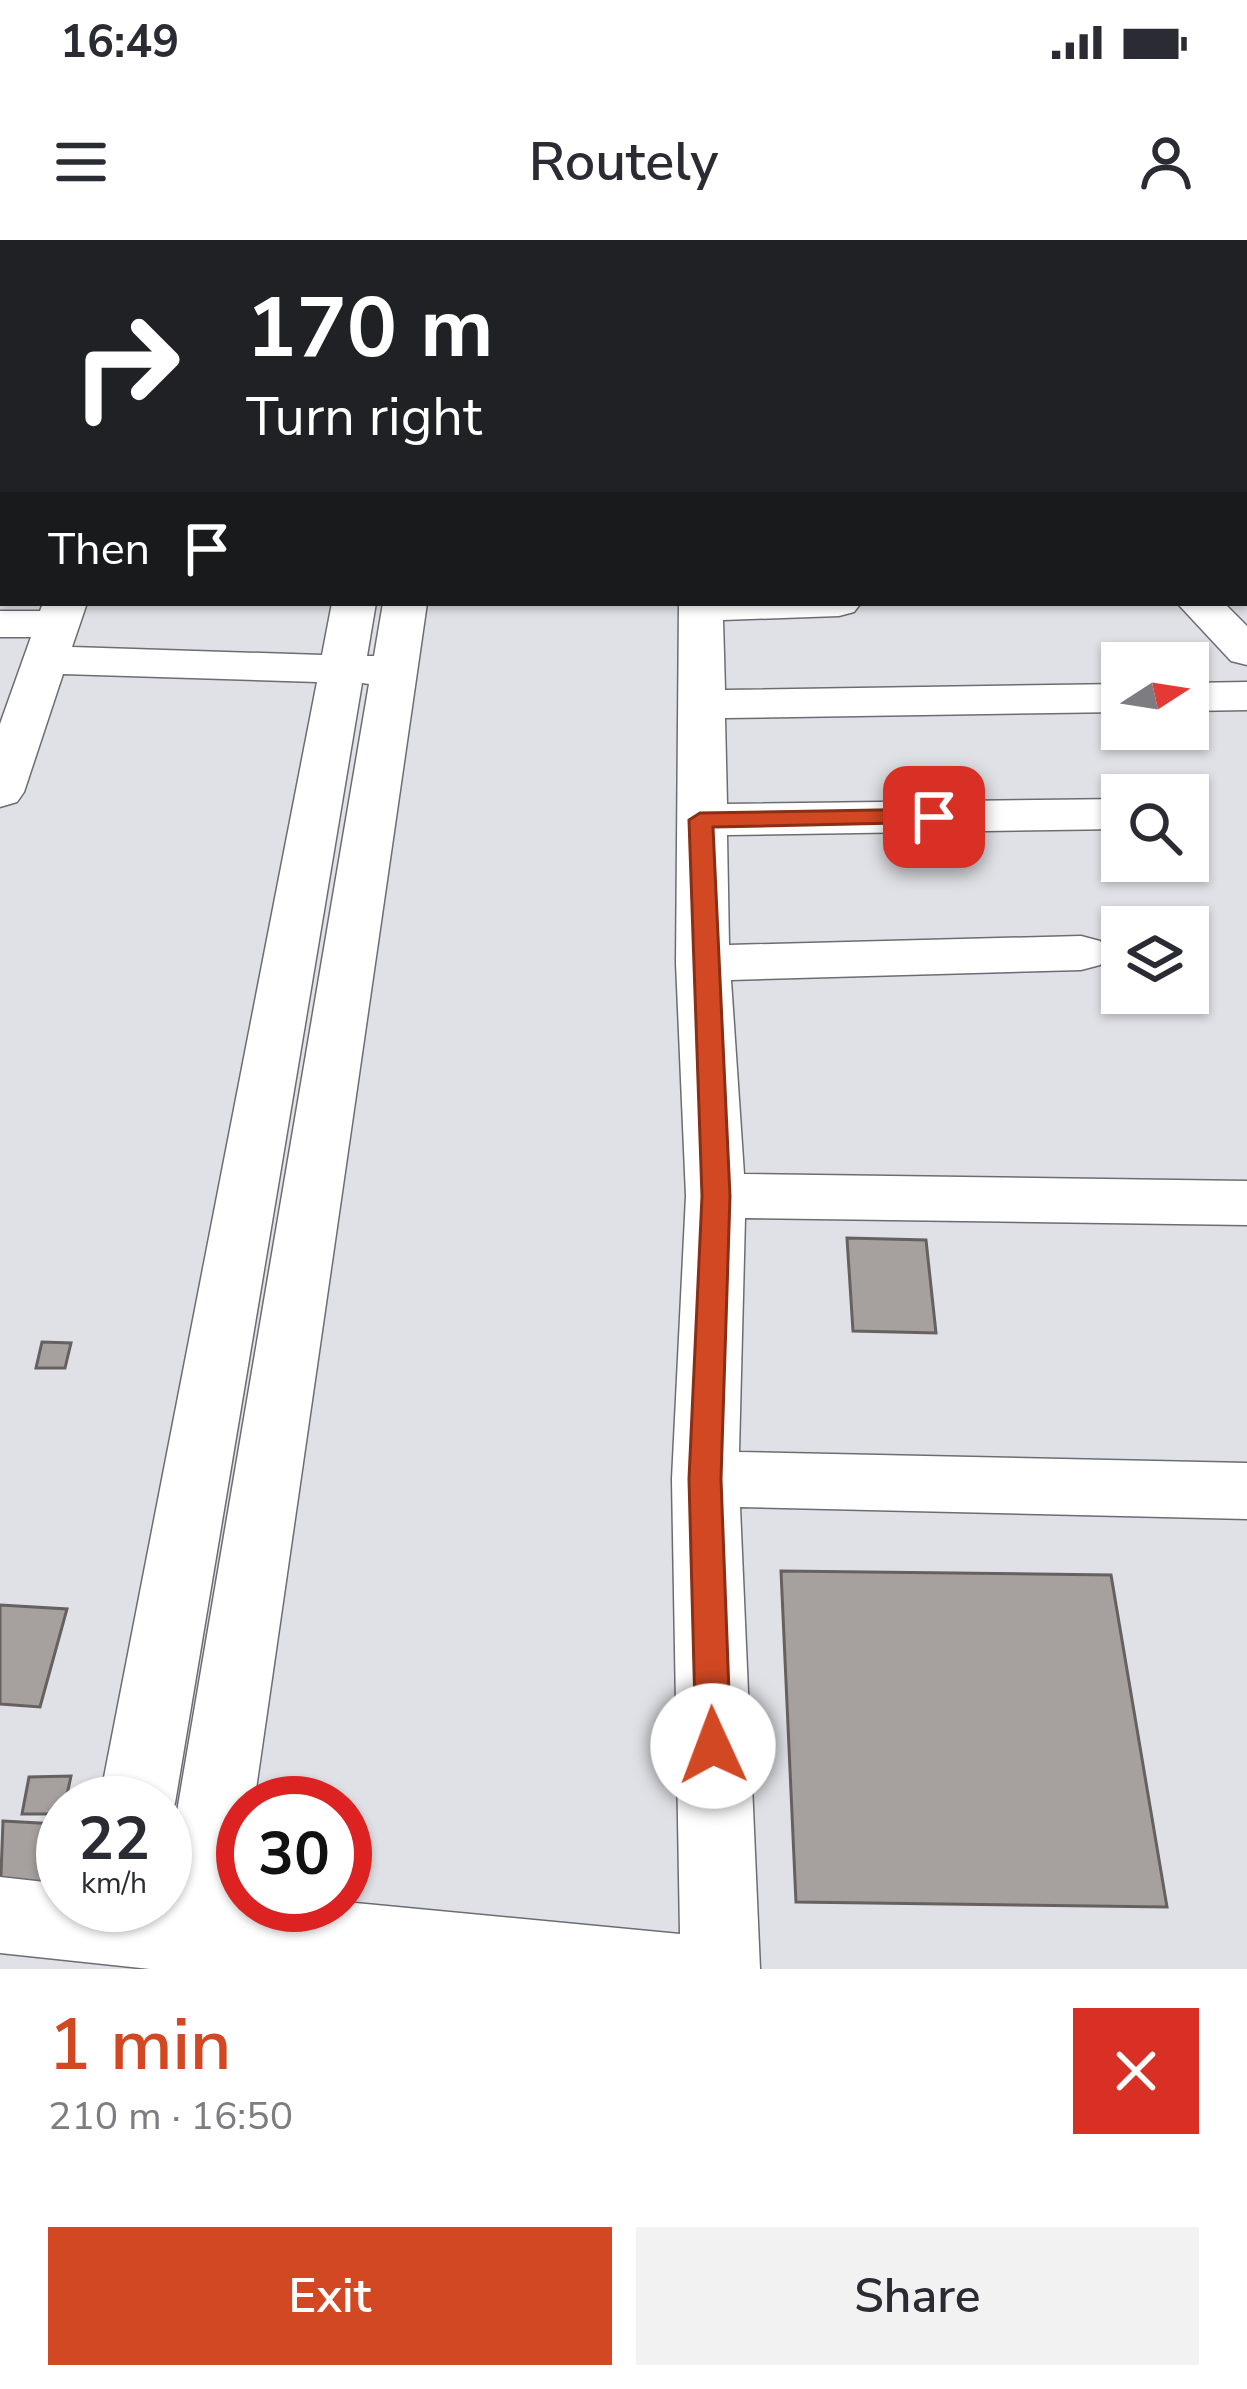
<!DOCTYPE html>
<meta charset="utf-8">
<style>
:root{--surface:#fff;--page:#f2f2f3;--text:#2b2b33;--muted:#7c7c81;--accent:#d14822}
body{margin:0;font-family:"Nunito Sans",sans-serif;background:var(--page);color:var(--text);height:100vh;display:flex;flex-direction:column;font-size:45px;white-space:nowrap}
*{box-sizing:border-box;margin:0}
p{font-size:39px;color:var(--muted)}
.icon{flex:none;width:66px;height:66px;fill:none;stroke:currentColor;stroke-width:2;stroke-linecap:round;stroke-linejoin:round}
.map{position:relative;height:1729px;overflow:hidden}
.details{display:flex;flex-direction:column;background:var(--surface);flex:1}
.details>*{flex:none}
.banner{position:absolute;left:0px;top:0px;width:1248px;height:366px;box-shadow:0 3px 9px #0004;background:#202124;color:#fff;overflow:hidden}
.needle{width:78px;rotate:78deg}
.buttons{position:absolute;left:1101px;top:402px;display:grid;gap:24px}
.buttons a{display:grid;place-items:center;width:108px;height:108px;border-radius:0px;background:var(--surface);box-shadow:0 3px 9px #0004;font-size:60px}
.speed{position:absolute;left:36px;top:1536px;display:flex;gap:24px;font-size:60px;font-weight:700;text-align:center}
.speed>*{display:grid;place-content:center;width:156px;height:156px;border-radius:50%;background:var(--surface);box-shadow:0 3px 9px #0004;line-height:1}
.speed small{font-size:30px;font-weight:400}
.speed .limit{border:18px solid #d22;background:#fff;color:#111}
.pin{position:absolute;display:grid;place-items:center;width:102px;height:102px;color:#fff;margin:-51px;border-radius:24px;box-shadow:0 6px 18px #0006}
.me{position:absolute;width:132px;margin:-66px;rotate:358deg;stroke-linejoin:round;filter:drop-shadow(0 0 9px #0008)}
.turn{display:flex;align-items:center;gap:42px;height:252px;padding:0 48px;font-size:54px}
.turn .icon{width:156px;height:156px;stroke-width:2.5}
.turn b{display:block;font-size:84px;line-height:102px}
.then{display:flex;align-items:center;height:114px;padding:0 48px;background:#0003;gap:24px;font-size:45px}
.round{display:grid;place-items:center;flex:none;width:126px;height:126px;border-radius:0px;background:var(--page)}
.overview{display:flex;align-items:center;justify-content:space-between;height:204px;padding:0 48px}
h1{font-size:72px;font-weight:600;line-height:90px;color:var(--accent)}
.button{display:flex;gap:24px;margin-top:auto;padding:24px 48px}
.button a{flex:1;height:138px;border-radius:0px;background:var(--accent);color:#fff;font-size:48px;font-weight:600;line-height:138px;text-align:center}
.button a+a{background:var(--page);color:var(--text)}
.status{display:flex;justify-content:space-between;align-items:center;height:84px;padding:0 60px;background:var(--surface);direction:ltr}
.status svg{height:33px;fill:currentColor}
header{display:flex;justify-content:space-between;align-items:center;height:156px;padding:0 48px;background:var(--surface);font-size:54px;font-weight:600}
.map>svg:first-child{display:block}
.water{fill:#a1a9c9;stroke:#81869e;stroke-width:3}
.building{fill:#a6a19f;stroke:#66615f;stroke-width:3}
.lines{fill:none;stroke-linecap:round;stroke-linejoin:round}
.minor-casing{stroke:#6c6d72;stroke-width:3}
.path{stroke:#97989c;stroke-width:4.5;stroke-dasharray:4.5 6;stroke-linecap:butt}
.minor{fill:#fff;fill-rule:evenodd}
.route{fill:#d14822;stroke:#882f16;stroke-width:3}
</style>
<div class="status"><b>16:49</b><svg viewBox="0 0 49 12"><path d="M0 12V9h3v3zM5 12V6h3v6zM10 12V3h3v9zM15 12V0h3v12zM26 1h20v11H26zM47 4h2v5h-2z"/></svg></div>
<header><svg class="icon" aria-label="menu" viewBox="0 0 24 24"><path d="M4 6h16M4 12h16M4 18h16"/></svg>Routely<svg class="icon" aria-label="person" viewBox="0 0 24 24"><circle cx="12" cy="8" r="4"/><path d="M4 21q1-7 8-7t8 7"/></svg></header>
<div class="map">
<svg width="1247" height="1729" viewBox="0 0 1247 1729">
<rect width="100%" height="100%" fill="#e0e1e6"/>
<path class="water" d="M 39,0 L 796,0 L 36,3 Z"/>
<path class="building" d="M 847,998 L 926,1000 L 936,1093 L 853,1091 Z
M 42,1102 L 71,1103 L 65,1128 L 36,1128 Z
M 781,1331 L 1111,1335 L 1167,1667 L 796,1662 Z
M 0,1365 L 67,1369 L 40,1467 L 0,1464 Z
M 71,1536 L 63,1574 L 22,1574 L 29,1537 Z
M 3,1581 L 56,1584 L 36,1663 L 0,1661 Z"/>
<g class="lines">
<g class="minor-casing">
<path id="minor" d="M 1172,0 L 1206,0 L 1207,3 L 1173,3 Z
M 1245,40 L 1247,40 L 1247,62 L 1245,62 Z
M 0,51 L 3,51 L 3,73 L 0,73 Z
M 1245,124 L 1247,124 L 1247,151 L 1245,151 Z
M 0,197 L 3,197 L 3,221 L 0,221 Z
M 0,275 L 3,275 L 3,301 L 0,301 Z
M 43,363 L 87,363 L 72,407 L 322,415 L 332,363 L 376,363 L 367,416 L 374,416 L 383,363 L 427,363 L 254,1563 L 243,1563 L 243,1665 L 345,1662 L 680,1694 L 672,1239 L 686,956 L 676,723 L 679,363 L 861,363 L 854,372 L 839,376 L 723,380 L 725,450 L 1122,444 L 1122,472 L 725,478 L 727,564 L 1122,559 L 1122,589 L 727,595 L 729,705 L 1081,696 L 1100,701 L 1108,713 L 1100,725 L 1081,730 L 731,740 L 744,934 L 1247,941 L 1247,985 L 745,978 L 739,1212 L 1247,1223 L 1247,1279 L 740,1267 L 760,1729 L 150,1729 L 0,1713 L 0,1637 L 63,1644 L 63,1665 L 165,1665 L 165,1642 L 369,444 L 362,443 L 175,1563 L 165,1585 L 165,1563 L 99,1563 L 317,442 L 63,434 L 24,552 L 17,562 L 0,567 L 0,484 L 31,397 L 0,397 L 0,371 L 40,371 Z
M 1177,363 L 1224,363 L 1247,386 L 1247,425 L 1231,421 Z
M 1247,442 L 1247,470 L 1188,471 L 1188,443 Z"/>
</g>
<path class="path" d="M 804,3 L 810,0"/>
<use href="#minor" class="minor"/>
</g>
<path class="route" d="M 934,569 L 946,577 L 943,582 L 713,587 L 730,956 L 721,1239 L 731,1506 L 726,1517 L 713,1522 L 701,1517 L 696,1506 L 689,1239 L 702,956 L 689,580 L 700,573 Z"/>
</svg>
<div class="buttons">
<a><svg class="needle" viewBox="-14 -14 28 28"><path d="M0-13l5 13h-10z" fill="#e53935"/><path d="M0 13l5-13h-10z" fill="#7c7c81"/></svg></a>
<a><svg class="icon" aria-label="search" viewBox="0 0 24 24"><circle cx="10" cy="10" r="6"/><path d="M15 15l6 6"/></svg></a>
<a><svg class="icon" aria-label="layers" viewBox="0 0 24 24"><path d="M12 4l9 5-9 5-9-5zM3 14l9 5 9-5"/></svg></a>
</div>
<div class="speed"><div>22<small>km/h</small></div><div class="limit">30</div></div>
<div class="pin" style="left:934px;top:577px;background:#d93025"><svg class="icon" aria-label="arrive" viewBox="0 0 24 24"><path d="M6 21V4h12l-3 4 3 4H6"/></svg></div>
<svg class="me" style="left:713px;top:1506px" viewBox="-20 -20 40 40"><circle r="19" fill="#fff"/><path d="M0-13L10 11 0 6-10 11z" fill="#d14822"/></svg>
<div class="banner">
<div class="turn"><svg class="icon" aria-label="right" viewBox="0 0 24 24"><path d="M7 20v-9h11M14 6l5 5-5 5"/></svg><div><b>170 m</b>Turn right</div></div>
<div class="then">Then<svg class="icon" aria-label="arrive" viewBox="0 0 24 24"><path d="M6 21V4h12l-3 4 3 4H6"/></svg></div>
</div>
</div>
<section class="details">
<div class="overview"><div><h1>1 min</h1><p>210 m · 16:50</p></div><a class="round" style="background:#d93025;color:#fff"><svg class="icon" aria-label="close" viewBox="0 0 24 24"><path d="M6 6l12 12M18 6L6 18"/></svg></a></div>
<div class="button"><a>Exit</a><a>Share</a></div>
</section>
